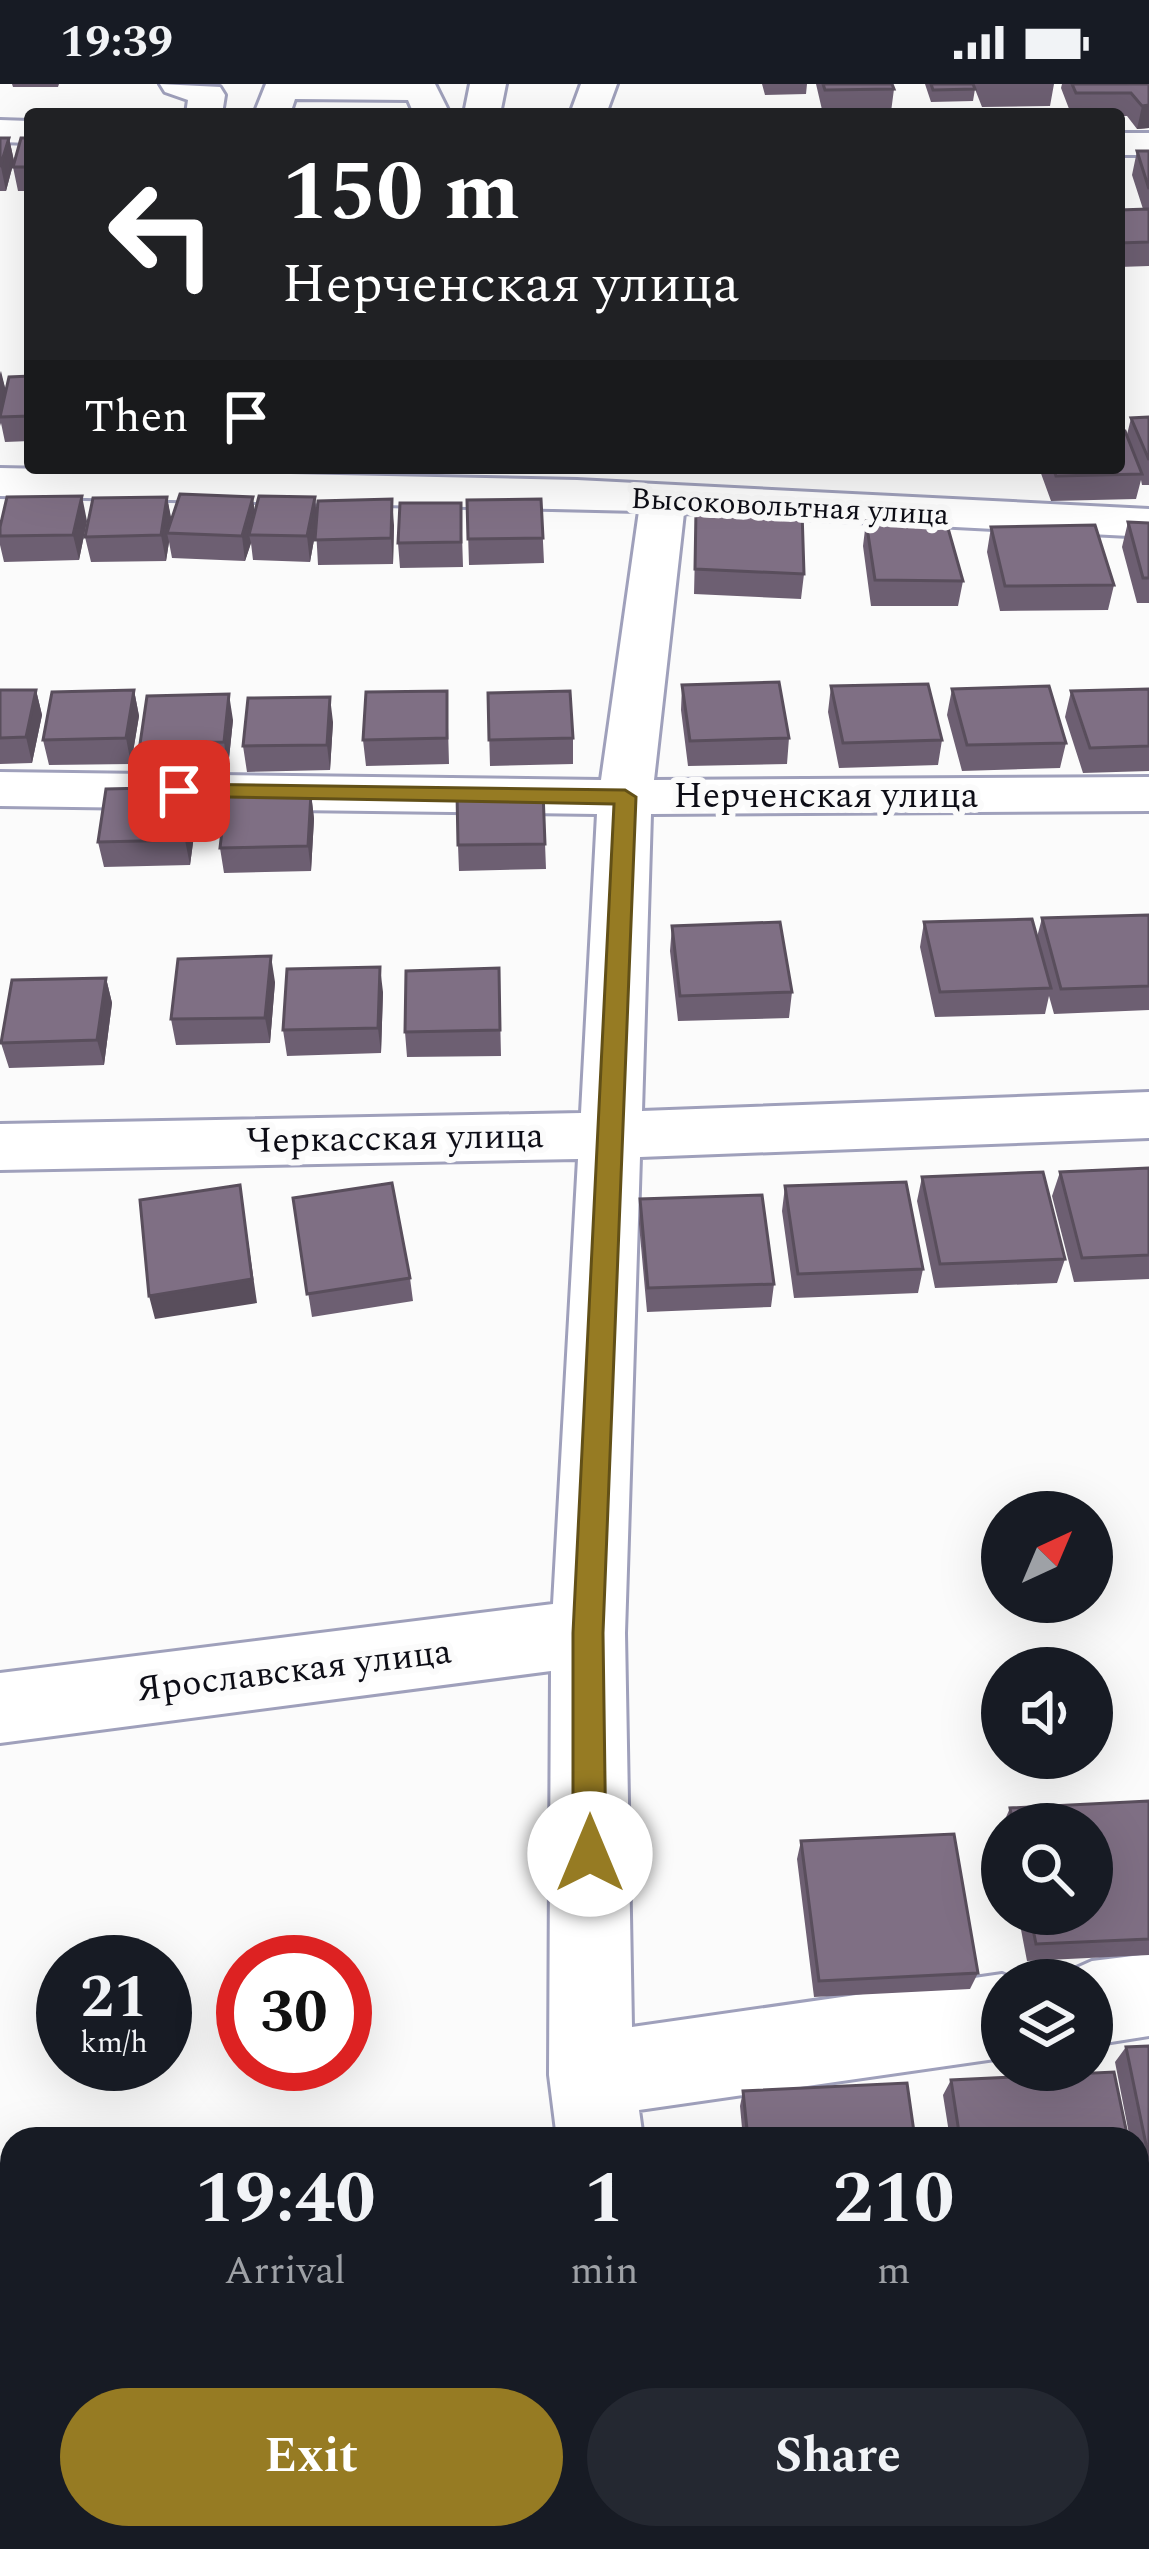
<!DOCTYPE html>
<meta charset="utf-8">
<style>
:root{--surface:#171b24;--page:#242831;--text:#f1f3f6;--muted:#9ea1a6;--accent:#967b23}
body{margin:0;font-family:Spectral,serif;background:var(--page);color:var(--text);height:100vh;display:flex;flex-direction:column;font-size:45px;white-space:nowrap}
*{box-sizing:border-box;margin:0}
p{font-size:39px;color:var(--muted)}
.icon{flex:none;width:66px;height:66px;fill:none;stroke:currentColor;stroke-width:2;stroke-linecap:round;stroke-linejoin:round}
.map{position:relative;flex:1;overflow:hidden}
.side{position:absolute;left:0px;top:2043px;width:1149px;height:423px;display:flex;flex-direction:column;background:var(--surface);border-radius:36px 36px 0 0;box-shadow:0 12px 48px #0002}
.side>*{flex:none}
.banner{position:absolute;left:24px;top:24px;width:1101px;height:366px;border-radius:12px;box-shadow:0 12px 48px #0002;background:#202124;color:#fff;overflow:hidden}
.needle{width:78px;rotate:44deg}
.controls{position:absolute;left:981px;top:1407px;display:grid;gap:24px}
.controls a{display:grid;place-items:center;width:132px;height:132px;border-radius:50%;background:var(--surface);box-shadow:0 12px 48px #0002;font-size:60px}
.speed{position:absolute;left:36px;top:1851px;display:flex;gap:24px;font-size:60px;font-weight:700;text-align:center}
.speed>*{display:grid;place-content:center;width:156px;height:156px;border-radius:50%;background:var(--surface);box-shadow:0 12px 48px #0002;line-height:1}
.speed small{font-size:30px;font-weight:400}
.speed .limit{border:18px solid #d22;background:#fff;color:#111}
.pin{position:absolute;display:grid;place-items:center;width:102px;height:102px;color:#fff;margin:-51px;border-radius:24px;box-shadow:0 6px 18px #0006}
.me{position:absolute;width:132px;margin:-66px;rotate:0deg;stroke-linejoin:round;filter:drop-shadow(0 0 9px #0008)}
.turn{display:flex;align-items:center;gap:42px;height:252px;padding:0 60px;font-size:54px}
.turn .icon{width:156px;height:156px;stroke-width:2.5}
.turn b{display:block;font-size:84px;line-height:102px}
.then{display:flex;align-items:center;height:114px;padding:0 60px;background:#0003;gap:24px;font-size:45px}
.eta{display:flex;justify-content:space-evenly;align-items:center;height:204px;text-align:center}
.eta b{font-size:72px;font-weight:700;line-height:84px}
.button{display:flex;gap:24px;margin-top:auto;padding:24px 60px}
.button a{flex:1;height:138px;border-radius:72px;background:var(--accent);color:#fff;font-size:48px;font-weight:700;line-height:138px;text-align:center}
.button a+a{background:var(--page);color:var(--text)}
.status{display:flex;justify-content:space-between;align-items:center;height:84px;padding:0 60px;background:var(--surface);direction:ltr}
.status svg{height:33px;fill:currentColor}
.map>svg:first-child{display:block}
.lines{fill:none;stroke-linecap:round;stroke-linejoin:round}
.minor-casing{stroke:#9fa0bb;stroke-width:6}
.minor{fill:#fff;fill-rule:evenodd}
.wall{fill:#6d5f72}
.shaded-wall{fill:#594e5c}
.building{fill:#7f6f84;stroke:#594e5c;stroke-width:3}
.route{fill:#967b23;stroke:#625017;stroke-width:3}
.labels{text-anchor:middle;dominant-baseline:central;stroke-width:12;stroke-linejoin:round;paint-order:stroke}
.far-street-label{font-size:30px;fill:#0d0d16;stroke:#fbfbfb}
.street-label{font-size:36px;fill:#0d0d16;stroke:#fbfbfb}
</style>
<div class="status"><b>19:39</b><svg viewBox="0 0 49 12"><path d="M0 12V9h3v3zM5 12V6h3v6zM10 12V3h3v9zM15 12V0h3v12zM26 1h20v11H26zM47 4h2v5h-2z"/></svg></div>
<div class="map">
<svg width="1149" height="2465" viewBox="0 0 1149 2465">
<rect width="100%" height="100%" fill="#fbfbfb"/>
<g class="lines">
<g class="minor-casing">
<path id="minor" d="M 160,0 L 220,3 L 225,11 L 222,30 L 186,30 L 188,16 L 165,8 Z
M 266,0 L 435,0 L 450,30 L 414,30 L 408,16 L 295,15 L 290,30 L 254,30 Z
M 470,0 L 506,0 L 500,30 L 464,30 Z
M 581,0 L 617,0 L 606,30 L 570,30 Z
M 0,36 L 30,37 L 30,59 L 0,58 Z
M 1119,49 L 1149,49 L 1149,71 L 1119,71 Z
M 0,384 L 577,396 L 1149,425 L 1149,453 L 684,429 L 654,696 L 1149,693 L 1149,727 L 651,730 L 642,1027 L 1149,1008 L 1149,1054 L 640,1073 L 625,1549 L 632,1943 L 1002,1890 L 1016,1896 L 1002,1896 L 1002,1974 L 639,2026 L 643,2055 L 557,2055 L 549,1991 L 551,1587 L 0,1659 L 0,1589 L 553,1520 L 578,1075 L 0,1086 L 0,1040 L 581,1029 L 597,730 L 0,722 L 0,688 L 601,696 L 639,427 L 0,412 Z
M 1149,1870 L 1149,1952 L 1092,1961 L 1092,1896 L 1060,1896 L 1063,1890 L 1092,1877 Z
M 12,2302 L 12,2396 L 0,2399 L 0,2305 Z
M 663,2454 L 759,2454 L 763,2465 L 667,2465 Z"/>
</g>
<use href="#minor" class="minor"/>
</g>
<path class="wall" d="M 12,0 L 59,0 L 58,3 L 13,3 Z
M 762,0 L 807,0 L 806,10 L 765,11 Z
M 816,0 L 892,0 L 894,5 L 891,28 L 823,30 Z
M 925,0 L 973,0 L 975,5 L 973,17 L 931,18 Z
M 973,0 L 1054,0 L 1050,22 L 982,23 Z
M 1062,0 L 1149,0 L 1149,44 L 1137,45 L 1127,32 L 1119,32 L 1119,30 L 1071,30 L 1061,4 Z
M 0,54 L 9,54 L 14,77 L 6,107 L 0,107 Z
M 30,54 L 30,107 L 18,107 L 13,83 Z
M 1137,67 L 1149,67 L 1149,182 L 1119,183 L 1119,126 L 1143,125 L 1132,91 Z
M 0,287 L 6,307 L 30,292 L 30,357 L 5,358 L 1,339 L 0,342 Z
M 1149,333 L 1149,401 L 1142,401 L 1141,396 L 1136,415 L 1051,417 L 1039,384 L 1119,384 L 1131,334 Z
M 167,413 L 171,436 L 255,428 L 315,413 L 317,435 L 394,441 L 393,480 L 318,481 L 316,445 L 310,478 L 253,476 L 251,459 L 245,477 L 172,474 L 169,458 L 166,477 L 91,478 L 85,453 Z
M 541,415 L 544,479 L 469,481 L 467,416 Z
M 461,419 L 463,483 L 400,484 L 398,459 Z
M 696,426 L 804,490 L 801,515 L 694,510 Z
M 87,437 L 79,476 L 4,478 L 0,461 L 0,443 Z
M 866,437 L 963,497 L 958,522 L 871,522 L 863,462 Z
M 1128,438 L 1149,439 L 1149,519 L 1137,519 L 1122,463 Z
M 991,443 L 1114,501 L 1108,526 L 1000,527 L 987,468 Z
M 682,601 L 789,654 L 787,680 L 688,682 L 681,626 Z
M 831,602 L 942,656 L 938,681 L 839,684 L 828,628 Z
M 952,605 L 1066,659 L 1060,684 L 962,687 L 947,631 Z
M 1149,605 L 1149,687 L 1083,689 L 1065,633 L 1071,607 Z
M 0,606 L 36,606 L 42,631 L 32,679 L 0,680 Z
M 134,606 L 139,632 L 131,680 L 49,681 L 43,656 Z
M 447,607 L 449,680 L 366,682 L 363,656 Z
M 488,609 L 573,654 L 573,680 L 490,682 Z
M 233,636 L 228,684 L 145,685 L 140,660 Z
M 333,638 L 330,686 L 247,688 L 243,662 Z
M 192,703 L 197,729 L 190,781 L 104,783 L 98,758 Z
M 543,707 L 546,785 L 459,787 L 458,761 Z
M 311,709 L 314,735 L 311,787 L 224,789 L 220,764 Z
M 1149,831 L 1149,926 L 1054,930 L 1049,912 L 1045,930 L 935,933 L 920,863 L 924,838 L 1037,853 L 1042,834 Z
M 672,842 L 792,908 L 789,934 L 678,937 L 670,867 Z
M 499,884 L 501,972 L 407,973 L 405,948 Z
M 106,894 L 112,919 L 104,981 L 9,984 L 1,959 Z
M 275,898 L 270,959 L 176,961 L 171,935 Z
M 383,908 L 381,969 L 287,972 L 283,946 Z
M 1149,1084 L 1149,1195 L 1074,1198 L 1052,1112 L 1060,1088 Z
M 922,1093 L 1065,1175 L 1057,1199 L 935,1204 L 917,1117 Z
M 785,1102 L 923,1185 L 918,1209 L 794,1214 L 782,1127 Z
M 293,1114 L 410,1194 L 413,1217 L 312,1233 Z
M 640,1115 L 774,1200 L 771,1223 L 647,1228 L 639,1140 Z
M 1149,1717 L 1149,1871 L 1027,1877 L 1018,1830 L 1092,1830 L 1092,1740 L 1003,1740 L 1010,1724 Z
M 801,1757 L 978,1889 L 970,1905 L 814,1913 L 797,1775 Z
M 1149,1962 L 1149,2135 L 1147,2136 L 1137,2087 L 1137,2055 L 1130,2055 L 1115,1978 L 1126,1963 Z
M 951,1996 L 1128,2055 L 950,2055 L 943,2011 Z
M 743,2007 L 915,2055 L 743,2055 L 740,2022 Z"/>
<path class="shaded-wall" d="M 1149,21 L 1149,44 L 1137,45 L 1142,22 Z
M 9,54 L 14,77 L 6,107 L 1,83 Z
M 1,287 L 7,312 L 0,333 L 0,292 Z
M 82,412 L 87,437 L 79,476 L 73,451 Z
M 167,413 L 172,438 L 167,449 L 169,458 L 166,477 L 161,451 Z
M 253,413 L 256,438 L 249,451 L 251,459 L 245,477 L 242,452 Z
M 315,413 L 317,439 L 310,478 L 307,452 Z
M 392,415 L 394,441 L 393,480 L 391,454 Z
M 36,606 L 42,631 L 32,679 L 26,653 Z
M 134,606 L 139,632 L 131,680 L 126,654 Z
M 229,610 L 233,636 L 228,684 L 224,658 Z
M 330,613 L 333,638 L 330,686 L 327,661 Z
M 192,703 L 197,729 L 190,781 L 185,756 Z
M 311,709 L 314,735 L 311,787 L 308,762 Z
M 271,872 L 275,898 L 270,959 L 265,934 Z
M 380,883 L 383,908 L 381,969 L 378,944 Z
M 106,894 L 112,919 L 104,981 L 97,956 Z
M 240,1101 L 257,1219 L 155,1235 L 149,1212 Z"/>
<path class="building" d="M 823,0 L 892,0 L 894,5 L 825,6 Z
M 931,0 L 973,0 L 975,5 L 933,6 Z
M 1072,0 L 1149,0 L 1149,21 L 1142,22 L 1131,9 L 1076,9 Z
M 0,54 L 9,54 L 0,83 Z
M 21,54 L 30,54 L 30,83 L 13,83 Z
M 1137,67 L 1149,67 L 1149,105 Z
M 1149,125 L 1149,158 L 1119,159 L 1119,126 Z
M 30,292 L 30,332 L 0,333 L 9,293 Z
M 1149,333 L 1149,376 L 1131,334 Z
M 1119,347 L 1125,347 L 1142,390 L 1056,392 L 1053,384 L 1119,384 Z
M 180,410 L 253,413 L 242,452 L 167,449 Z
M 82,412 L 73,451 L 0,452 L 0,443 L 7,413 Z
M 259,412 L 315,413 L 307,452 L 249,451 Z
M 167,413 L 161,451 L 85,453 L 93,414 Z
M 392,415 L 391,454 L 315,456 L 318,417 Z
M 541,415 L 543,454 L 468,455 L 467,416 Z
M 400,419 L 461,419 L 461,458 L 398,459 Z
M 696,426 L 802,427 L 804,490 L 695,485 Z
M 866,437 L 946,437 L 963,497 L 875,496 Z
M 1128,438 L 1149,439 L 1149,494 L 1143,494 Z
M 1095,441 L 1114,501 L 1005,502 L 991,443 Z
M 779,598 L 789,654 L 690,657 L 682,601 Z
M 928,600 L 942,656 L 843,659 L 831,602 Z
M 1049,602 L 1066,659 L 967,661 L 952,605 Z
M 1149,605 L 1149,662 L 1090,664 L 1071,607 Z
M 0,606 L 36,606 L 26,653 L 0,654 Z
M 134,606 L 126,654 L 43,656 L 52,608 Z
M 447,607 L 447,654 L 363,656 L 366,608 Z
M 570,607 L 573,654 L 489,656 L 488,609 Z
M 229,610 L 224,658 L 140,660 L 147,612 Z
M 330,613 L 327,661 L 243,662 L 248,614 Z
M 192,703 L 185,756 L 98,758 L 106,705 Z
M 543,707 L 545,760 L 458,761 L 457,709 Z
M 311,709 L 308,762 L 220,764 L 226,711 Z
M 1149,831 L 1149,902 L 1061,905 L 1042,834 Z
M 1032,835 L 1051,904 L 940,908 L 924,838 Z
M 780,838 L 792,908 L 680,912 L 672,842 Z
M 271,872 L 265,934 L 171,935 L 178,875 Z
M 380,883 L 378,944 L 283,946 L 287,885 Z
M 499,884 L 500,946 L 405,948 L 406,887 Z
M 106,894 L 97,956 L 1,959 L 12,896 Z
M 1149,1084 L 1149,1171 L 1082,1174 L 1060,1088 Z
M 1043,1088 L 1065,1175 L 940,1180 L 922,1093 Z
M 906,1098 L 923,1185 L 798,1190 L 785,1102 Z
M 392,1099 L 410,1194 L 307,1210 L 293,1114 Z
M 240,1101 L 252,1195 L 149,1212 L 140,1116 Z
M 762,1111 L 774,1200 L 648,1204 L 640,1115 Z
M 1149,1717 L 1149,1855 L 1036,1860 L 1030,1830 L 1092,1830 L 1092,1740 L 1013,1740 L 1010,1724 Z
M 954,1750 L 978,1889 L 819,1897 L 801,1757 Z
M 1149,1962 L 1149,2075 L 1126,1963 Z
M 1114,1988 L 1128,2055 L 960,2055 L 951,1996 Z
M 907,1999 L 915,2055 L 748,2055 L 743,2007 Z
M 1137,2101 L 1147,2151 L 1137,2151 Z"/>
<path class="route" d="M 179,700 L 625,706 L 636,713 L 603,1549 L 606,1770 L 601,1781 L 590,1786 L 578,1781 L 573,1770 L 573,1549 L 614,720 L 171,712 L 171,702 Z"/>
<g class="labels">
<g class="far-street-label">
<text transform="translate(790 423) rotate(3)">Высоковольтная улица</text>
</g>
<g class="street-label">
<text x="826" y="712">Нерченская улица</text>
<text transform="translate(395 1055) rotate(-1)">Черкасская улица</text>
<text transform="translate(294 1587) rotate(-7)">Ярославская улица</text>
</g>
</g>
</svg>
<div class="controls">
<a><svg class="needle" viewBox="-14 -14 28 28"><path d="M0-13l5 13h-10z" fill="#e53935"/><path d="M0 13l5-13h-10z" fill="#9ea1a6"/></svg></a>
<a><svg class="icon" aria-label="sound" viewBox="0 0 24 24"><path d="M4 9h4l5-4v14l-5-4H4zM17 9q2 3 0 6"/></svg></a>
<a><svg class="icon" aria-label="search" viewBox="0 0 24 24"><circle cx="10" cy="10" r="6"/><path d="M15 15l6 6"/></svg></a>
<a><svg class="icon" aria-label="layers" viewBox="0 0 24 24"><path d="M12 4l9 5-9 5-9-5zM3 14l9 5 9-5"/></svg></a>
</div>
<div class="speed"><div>21<small>km/h</small></div><div class="limit">30</div></div>
<div class="pin" style="left:179px;top:707px;background:#d93025"><svg class="icon" aria-label="arrive" viewBox="0 0 24 24"><path d="M6 21V4h12l-3 4 3 4H6"/></svg></div>
<svg class="me" style="left:590px;top:1770px" viewBox="-20 -20 40 40"><circle r="19" fill="#fff"/><path d="M0-13L10 11 0 6-10 11z" fill="#967b23"/></svg>
<div class="banner">
<div class="turn"><svg class="icon" aria-label="left" viewBox="0 0 24 24"><path d="M17 20v-9H6M10 6l-5 5 5 5"/></svg><div><b>150 m</b>Нерченская улица</div></div>
<div class="then">Then<svg class="icon" aria-label="arrive" viewBox="0 0 24 24"><path d="M6 21V4h12l-3 4 3 4H6"/></svg></div>
</div>
<section class="side">
<div class="eta">
<div><b>19:40</b><p>Arrival</p></div>
<div><b>1</b><p>min</p></div>
<div><b>210</b><p>m</p></div>
</div>
<div class="button"><a>Exit</a><a>Share</a></div>
</section>
</div>
